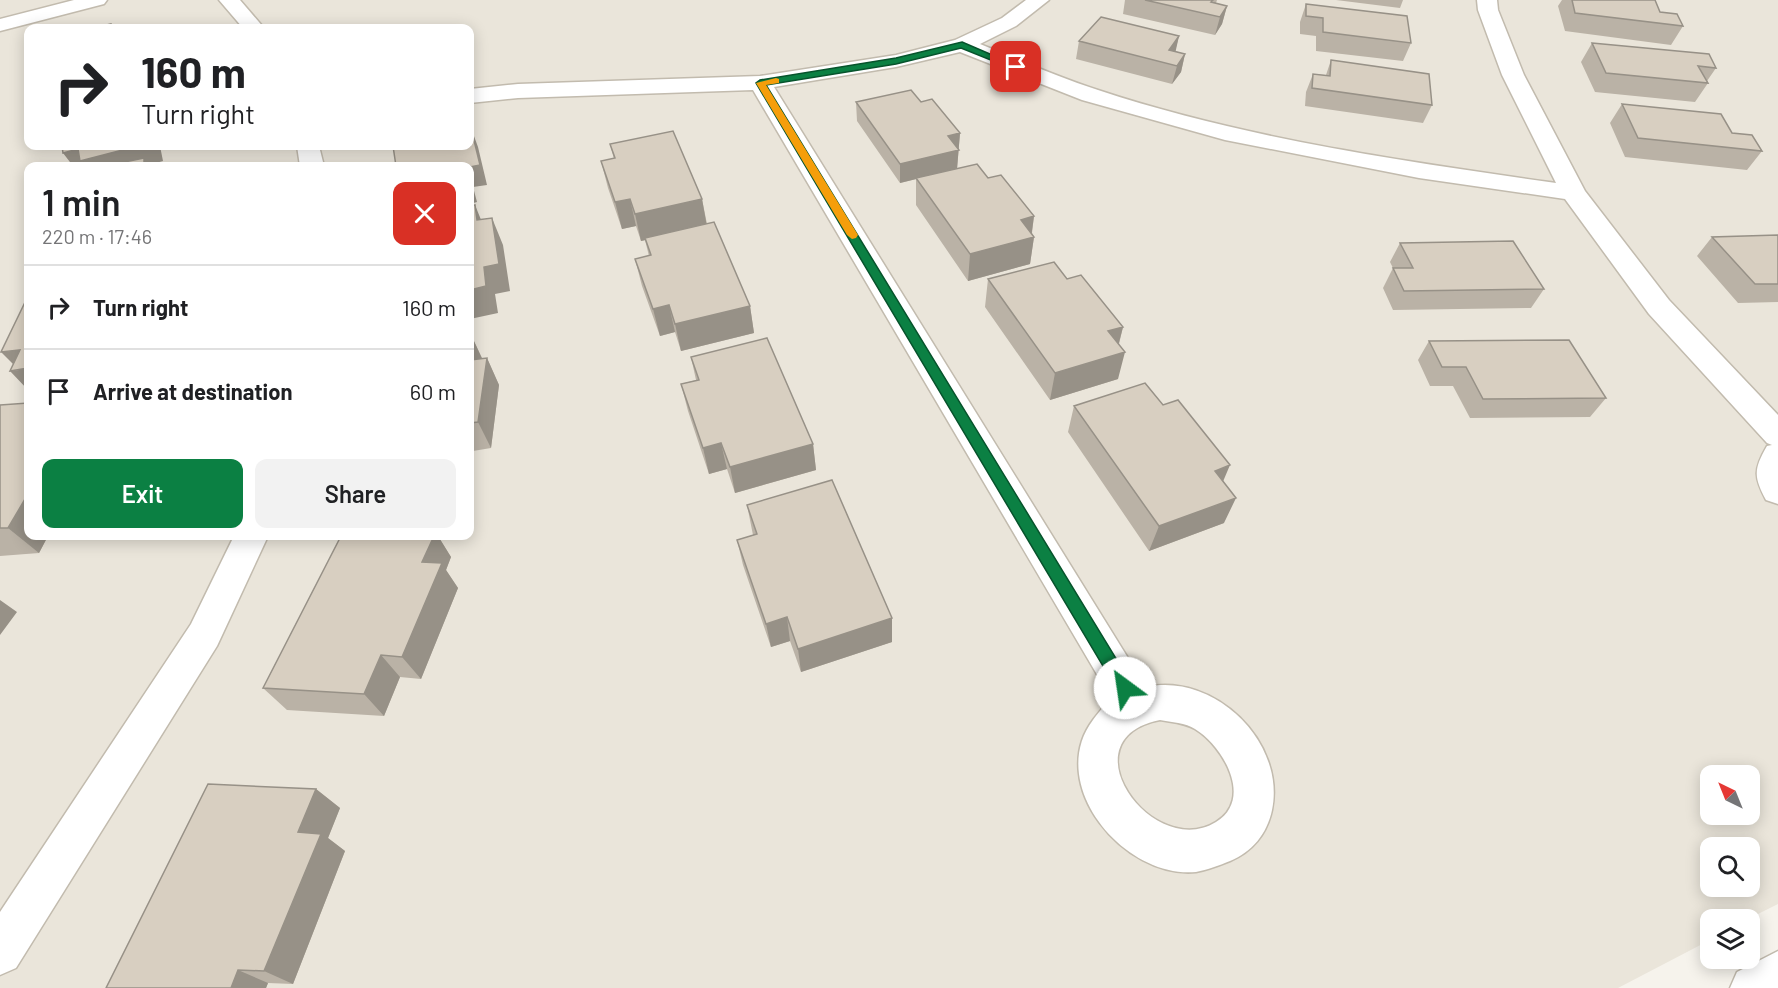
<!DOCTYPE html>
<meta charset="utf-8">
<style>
:root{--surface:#fff;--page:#f2f2f2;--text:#202124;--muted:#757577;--line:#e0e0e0;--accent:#0b8043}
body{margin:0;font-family:Barlow,sans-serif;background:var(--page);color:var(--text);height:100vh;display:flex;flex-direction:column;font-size:22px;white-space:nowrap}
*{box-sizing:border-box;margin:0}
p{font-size:20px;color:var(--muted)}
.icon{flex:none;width:33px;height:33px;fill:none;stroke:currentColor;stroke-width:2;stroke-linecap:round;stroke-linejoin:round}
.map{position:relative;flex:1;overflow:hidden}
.drawer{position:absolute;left:24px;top:162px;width:450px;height:378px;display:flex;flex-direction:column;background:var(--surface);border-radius:12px;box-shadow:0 3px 15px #0003}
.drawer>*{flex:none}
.top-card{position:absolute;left:24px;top:24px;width:450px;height:126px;border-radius:12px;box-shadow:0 3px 15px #0003;background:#fff;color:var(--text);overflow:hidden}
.needle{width:39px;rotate:317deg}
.controls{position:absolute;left:1700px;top:765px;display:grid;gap:12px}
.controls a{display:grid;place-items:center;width:60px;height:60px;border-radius:12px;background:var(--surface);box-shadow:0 3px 15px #0003;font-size:30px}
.pin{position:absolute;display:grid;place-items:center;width:51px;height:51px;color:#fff;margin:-26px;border-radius:12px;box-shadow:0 3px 9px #0006}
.me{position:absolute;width:66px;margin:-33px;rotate:329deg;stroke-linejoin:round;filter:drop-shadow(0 0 4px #0008)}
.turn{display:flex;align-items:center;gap:21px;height:126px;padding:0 18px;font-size:27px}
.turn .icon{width:78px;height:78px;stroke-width:2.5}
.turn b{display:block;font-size:42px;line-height:51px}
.round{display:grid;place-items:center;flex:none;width:63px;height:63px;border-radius:12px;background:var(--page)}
.summary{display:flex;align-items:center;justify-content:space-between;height:102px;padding:0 18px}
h1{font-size:36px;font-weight:600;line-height:45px}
.button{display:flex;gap:12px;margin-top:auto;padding:12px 18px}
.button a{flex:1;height:69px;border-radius:12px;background:var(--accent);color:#fff;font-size:24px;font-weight:600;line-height:69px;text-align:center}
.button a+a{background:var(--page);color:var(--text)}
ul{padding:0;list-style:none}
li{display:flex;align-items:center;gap:18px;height:84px;padding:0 18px;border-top:2px solid var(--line)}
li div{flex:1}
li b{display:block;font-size:22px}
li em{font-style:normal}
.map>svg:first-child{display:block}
.residential{fill:#eae5da;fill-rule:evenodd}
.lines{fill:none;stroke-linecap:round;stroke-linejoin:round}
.minor-casing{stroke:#c2bbae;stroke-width:3}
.minor{fill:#fff;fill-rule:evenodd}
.wall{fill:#bab2a6}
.shaded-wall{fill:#979187}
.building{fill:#d8cfc1;stroke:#979187;stroke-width:1.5}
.route{fill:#0b8043;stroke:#07532c;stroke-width:1.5}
.slow{fill:#f59e0b}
</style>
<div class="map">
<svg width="1778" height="988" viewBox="0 0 1778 988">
<rect width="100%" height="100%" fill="#f6f3ec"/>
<path class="residential" d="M 0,0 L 1778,0 L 1778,904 L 1748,919 L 1710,920 L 1710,940 L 1618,988 L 0,988 ZM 28,28 L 470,28 L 470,146 L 28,146 ZM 28,166 L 470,166 L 470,536 L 28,536 ZM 1710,776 L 1749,776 L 1749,814 L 1710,814 ZM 1710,848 L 1749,848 L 1749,886 L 1710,886 Z"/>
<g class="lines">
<g class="minor-casing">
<path id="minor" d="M 74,0 L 107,0 L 104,4 L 0,31 L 0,19 Z
M 219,0 L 240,0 L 264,28 L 243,28 Z
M 1026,0 L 1049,0 L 1016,26 L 980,44 C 1019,60 1058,77 1098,90 C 1246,139 1402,161 1556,183 L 1502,75 L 1478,10 L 1477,0 L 1497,0 L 1498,10 L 1524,75 L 1585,191 L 1669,300 L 1778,415 L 1778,504 L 1766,500 C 1754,477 1753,470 1767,446 L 1772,445 L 1767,443 L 1649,314 L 1565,199 L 1419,178 L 1225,140 L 1082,100 L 960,52 L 896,67 L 774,87 L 1146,687 C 1214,672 1286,742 1272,810 C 1267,834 1252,852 1230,861 C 1220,865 1207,870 1196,872 C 1124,879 1045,784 1093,720 C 1099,712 1104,705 1112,700 L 753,90 L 518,98 L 470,103 L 470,89 L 518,84 L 760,76 L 896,55 L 955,40 L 1002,18 ZM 1160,720 C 1171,722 1186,723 1195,729 C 1223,746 1254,799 1216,822 C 1153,861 1064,739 1160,720 Z
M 297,146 L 319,146 L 324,166 L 300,166 Z
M 234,536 L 268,536 L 217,646 L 16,968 L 0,975 L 0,912 L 191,624 Z
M 1778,951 L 1778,988 L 1730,988 L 1737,972 Z"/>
</g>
<use href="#minor" class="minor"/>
</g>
<path class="wall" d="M 1125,0 L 1217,0 L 1216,3 L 1227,6 L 1222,24 L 1215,35 L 1123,14 Z
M 1336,0 L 1403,0 L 1400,8 Z
M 1562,0 L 1655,0 L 1660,12 L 1683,26 L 1671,45 L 1565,31 L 1558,6 Z
M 1306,4 L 1411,43 L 1403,61 L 1316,51 L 1316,36 L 1300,34 L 1300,22 Z
M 1179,36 L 1175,51 L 1185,54 L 1181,72 L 1172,84 L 1076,59 L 1079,41 Z
M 1592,43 L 1716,68 L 1707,81 L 1708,83 L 1695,102 L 1595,92 L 1581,62 Z
M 1331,60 L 1432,105 L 1423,123 L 1305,106 L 1306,92 L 1313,74 L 1326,75 Z
M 856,102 L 921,102 L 960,133 L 957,169 L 988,178 L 1034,216 L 1032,233 L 1034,237 L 1030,264 L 968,281 L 916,205 L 916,179 L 900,183 L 857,121 Z
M 1622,104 L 1732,133 L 1762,151 L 1747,170 L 1625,157 L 1610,123 Z
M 610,144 L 702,199 L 707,224 L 750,306 L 754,333 L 681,351 L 675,332 L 660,336 L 642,286 L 635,259 L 649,256 L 645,240 L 641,241 L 636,226 L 622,229 L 608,188 L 601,161 L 614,159 Z
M 1778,235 L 1778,302 L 1738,303 L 1697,256 L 1712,237 Z
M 1400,243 L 1544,289 L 1531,308 L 1393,310 L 1383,288 L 1393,268 L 1390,262 Z
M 988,279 L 1067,279 L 1123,327 L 1119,344 L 1118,379 L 1050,400 L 985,307 Z
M 470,339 L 473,339 L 482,358 L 487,358 L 499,385 L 491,448 L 473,451 L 470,477 Z
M 1429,341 L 1606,398 L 1590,417 L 1470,418 L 1453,386 L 1430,386 L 1418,360 Z
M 691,357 L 813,444 L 816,470 L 735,493 L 727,469 L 709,474 L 688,411 L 681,384 L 696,380 Z
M 0,405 L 28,536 L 48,536 L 39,553 L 0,556 Z
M 1074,406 L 1224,523 L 1149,551 L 1068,432 Z
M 747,505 L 892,618 L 892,642 L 801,672 L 790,641 L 771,647 L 743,565 L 737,540 L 753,535 Z
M 341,536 L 438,536 L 451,557 L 446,570 L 458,588 L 421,679 L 400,677 L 384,716 L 287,710 L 263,688 Z
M 316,789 L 340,808 L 328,838 L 345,851 L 293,984 L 268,983 L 266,988 L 106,988 Z"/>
<path class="shaded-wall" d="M 1227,6 L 1222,24 L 1215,35 L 1220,17 Z
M 1179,36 L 1175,54 L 1169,50 Z
M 1185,54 L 1181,72 L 1172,84 L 1177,66 Z
M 471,128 L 478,147 L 487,185 L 473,187 L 477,202 L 470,204 L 470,167 Z
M 960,133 L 957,169 L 900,183 L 900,164 L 948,136 Z
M 138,146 L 160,146 L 163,161 L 149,165 L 150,166 L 73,166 L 63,153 L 78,149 Z
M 630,199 L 636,226 L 622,229 L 615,202 Z
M 702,199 L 707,227 L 641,241 L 635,214 Z
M 475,205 L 486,232 L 477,220 Z
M 1034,216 L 1031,238 L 1034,237 L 1030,264 L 968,281 L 970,254 L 1021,220 Z
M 492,218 L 503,245 L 510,291 L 495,294 L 498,313 L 470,319 L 470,290 L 484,267 Z
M 669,305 L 675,332 L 660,336 L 653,309 Z
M 750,306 L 754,333 L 681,351 L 675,324 Z
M 1123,327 L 1116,354 L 1108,331 Z
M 473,339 L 485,365 L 470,360 Z
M 20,350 L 28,359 L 28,390 L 10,371 L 19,370 L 1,352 Z
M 1125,352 L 1118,379 L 1050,400 L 1055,373 Z
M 487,358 L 499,385 L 491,448 L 478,422 Z
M 721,443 L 727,469 L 709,474 L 703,448 Z
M 470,444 L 473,451 L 470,477 Z
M 813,444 L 816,470 L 735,493 L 730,467 Z
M 1230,465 L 1219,491 L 1215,471 Z
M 28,494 L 28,536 L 48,536 L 39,553 L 8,528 Z
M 1236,498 L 1224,523 L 1149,551 L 1159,526 Z
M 434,536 L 438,536 L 451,557 L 446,570 L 458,588 L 421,679 L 402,657 L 422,562 Z
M 0,600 L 17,612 L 0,635 Z
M 787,617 L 790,641 L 771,647 L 766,624 Z
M 892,618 L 892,642 L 801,672 L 798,649 Z
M 381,655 L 400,677 L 384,716 L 364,694 Z
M 316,789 L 340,808 L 328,838 L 345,851 L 293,984 L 264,971 L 298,832 Z
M 238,970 L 268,983 L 266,988 L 231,988 Z"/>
<path class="building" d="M 1145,0 L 1213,0 L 1211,2 L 1227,6 L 1220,17 Z
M 1572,0 L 1655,0 L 1660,12 L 1677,14 L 1683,26 L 1575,13 Z
M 1306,4 L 1407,16 L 1411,43 L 1323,32 L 1323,18 L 1306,16 Z
M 1101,17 L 1179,36 L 1169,50 L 1185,54 L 1177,66 L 1079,41 Z
M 111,24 L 112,28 L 94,28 Z
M 1592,43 L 1709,54 L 1716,68 L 1698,66 L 1708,83 L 1606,73 Z
M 1331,60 L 1429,74 L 1432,105 L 1312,88 L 1313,74 L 1330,76 Z
M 911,90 L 921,102 L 932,99 L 960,133 L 948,136 L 959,150 L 900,164 L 856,102 Z
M 1622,104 L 1721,114 L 1732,133 L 1752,135 L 1762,151 L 1638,138 Z
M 471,128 L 480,165 L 470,167 L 470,166 L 396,166 L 393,146 L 470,146 L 470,129 Z
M 673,131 L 702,199 L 635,214 L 630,199 L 615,202 L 601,161 L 615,158 L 610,144 Z
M 62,146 L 138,146 L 80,161 L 78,149 L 63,153 Z
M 144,158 L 144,166 L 105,166 Z
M 977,164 L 988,178 L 1001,175 L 1034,216 L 1021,220 L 1034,237 L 970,254 L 916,178 Z
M 475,205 L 477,220 L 492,218 L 499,264 L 484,267 L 486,286 L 470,290 L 470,206 Z
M 714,222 L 750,306 L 675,324 L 669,305 L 653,309 L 635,259 L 651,255 L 645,238 Z
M 1778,235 L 1778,284 L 1755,284 L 1712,237 Z
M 1513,241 L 1544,289 L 1404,291 L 1393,268 L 1413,268 L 1400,243 Z
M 1054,262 L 1067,279 L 1081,275 L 1123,327 L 1108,331 L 1125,352 L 1055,373 L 988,279 Z
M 28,296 L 28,368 L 10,371 L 20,350 L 1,352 Z
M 767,338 L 813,444 L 730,467 L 721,443 L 703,448 L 681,384 L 699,380 L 691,357 Z
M 470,339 L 473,339 L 470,359 Z
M 1569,340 L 1606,398 L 1483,399 L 1466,367 L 1442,367 L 1429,341 Z
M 487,358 L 478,422 L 470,423 L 470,360 Z
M 1145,383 L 1163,405 L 1178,400 L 1230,465 L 1215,471 L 1236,498 L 1159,526 L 1074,406 Z
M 28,403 L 28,494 L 8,528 L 0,528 L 0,405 Z
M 832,480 L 892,618 L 798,649 L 787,617 L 766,624 L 737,540 L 757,534 L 747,505 Z
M 341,536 L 434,536 L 422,562 L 442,563 L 402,657 L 381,655 L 364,694 L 263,688 Z
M 208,784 L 316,789 L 298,832 L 321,834 L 264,971 L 238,970 L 231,988 L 106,988 Z"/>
<path class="route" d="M 962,42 L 1020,67 L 1013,69 L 961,48 L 896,64 L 766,85 L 1131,683 L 1133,688 L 1131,693 L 1125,695 L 1119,693 L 756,83 L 760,80 L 896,58 Z"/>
<path class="slow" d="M 776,78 L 779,79 L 779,83 L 766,85 L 858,235 L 856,238 L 852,239 L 847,235 L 756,83 Z"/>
</svg>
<div class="controls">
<a><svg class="needle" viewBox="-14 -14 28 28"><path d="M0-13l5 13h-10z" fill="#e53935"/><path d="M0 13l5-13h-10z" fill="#757577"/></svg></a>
<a><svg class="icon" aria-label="search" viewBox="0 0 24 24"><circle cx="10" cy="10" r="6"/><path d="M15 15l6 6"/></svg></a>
<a><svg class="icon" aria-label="layers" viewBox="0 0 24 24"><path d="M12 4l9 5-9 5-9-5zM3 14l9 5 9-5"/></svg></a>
</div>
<div class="pin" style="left:1016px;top:67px;background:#d93025"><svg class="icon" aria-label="arrive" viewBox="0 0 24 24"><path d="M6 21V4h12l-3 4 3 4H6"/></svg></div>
<svg class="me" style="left:1125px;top:688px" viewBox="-20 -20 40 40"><circle r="19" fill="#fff"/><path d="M0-13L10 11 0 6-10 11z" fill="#0b8043"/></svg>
<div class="top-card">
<div class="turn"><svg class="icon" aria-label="right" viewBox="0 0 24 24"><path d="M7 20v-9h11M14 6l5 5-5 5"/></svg><div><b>160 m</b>Turn right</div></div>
</div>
<section class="drawer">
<div class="summary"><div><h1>1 min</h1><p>220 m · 17:46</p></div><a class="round" style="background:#d93025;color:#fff"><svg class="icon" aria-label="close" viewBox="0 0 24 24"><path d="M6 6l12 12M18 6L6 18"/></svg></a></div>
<ul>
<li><svg class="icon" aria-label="right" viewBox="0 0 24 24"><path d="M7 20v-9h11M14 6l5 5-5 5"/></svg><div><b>Turn right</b></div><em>160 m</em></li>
<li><svg class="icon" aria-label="arrive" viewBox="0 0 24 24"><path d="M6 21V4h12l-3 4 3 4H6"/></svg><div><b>Arrive at destination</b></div><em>60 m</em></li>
</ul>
<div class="button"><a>Exit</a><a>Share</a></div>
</section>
</div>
